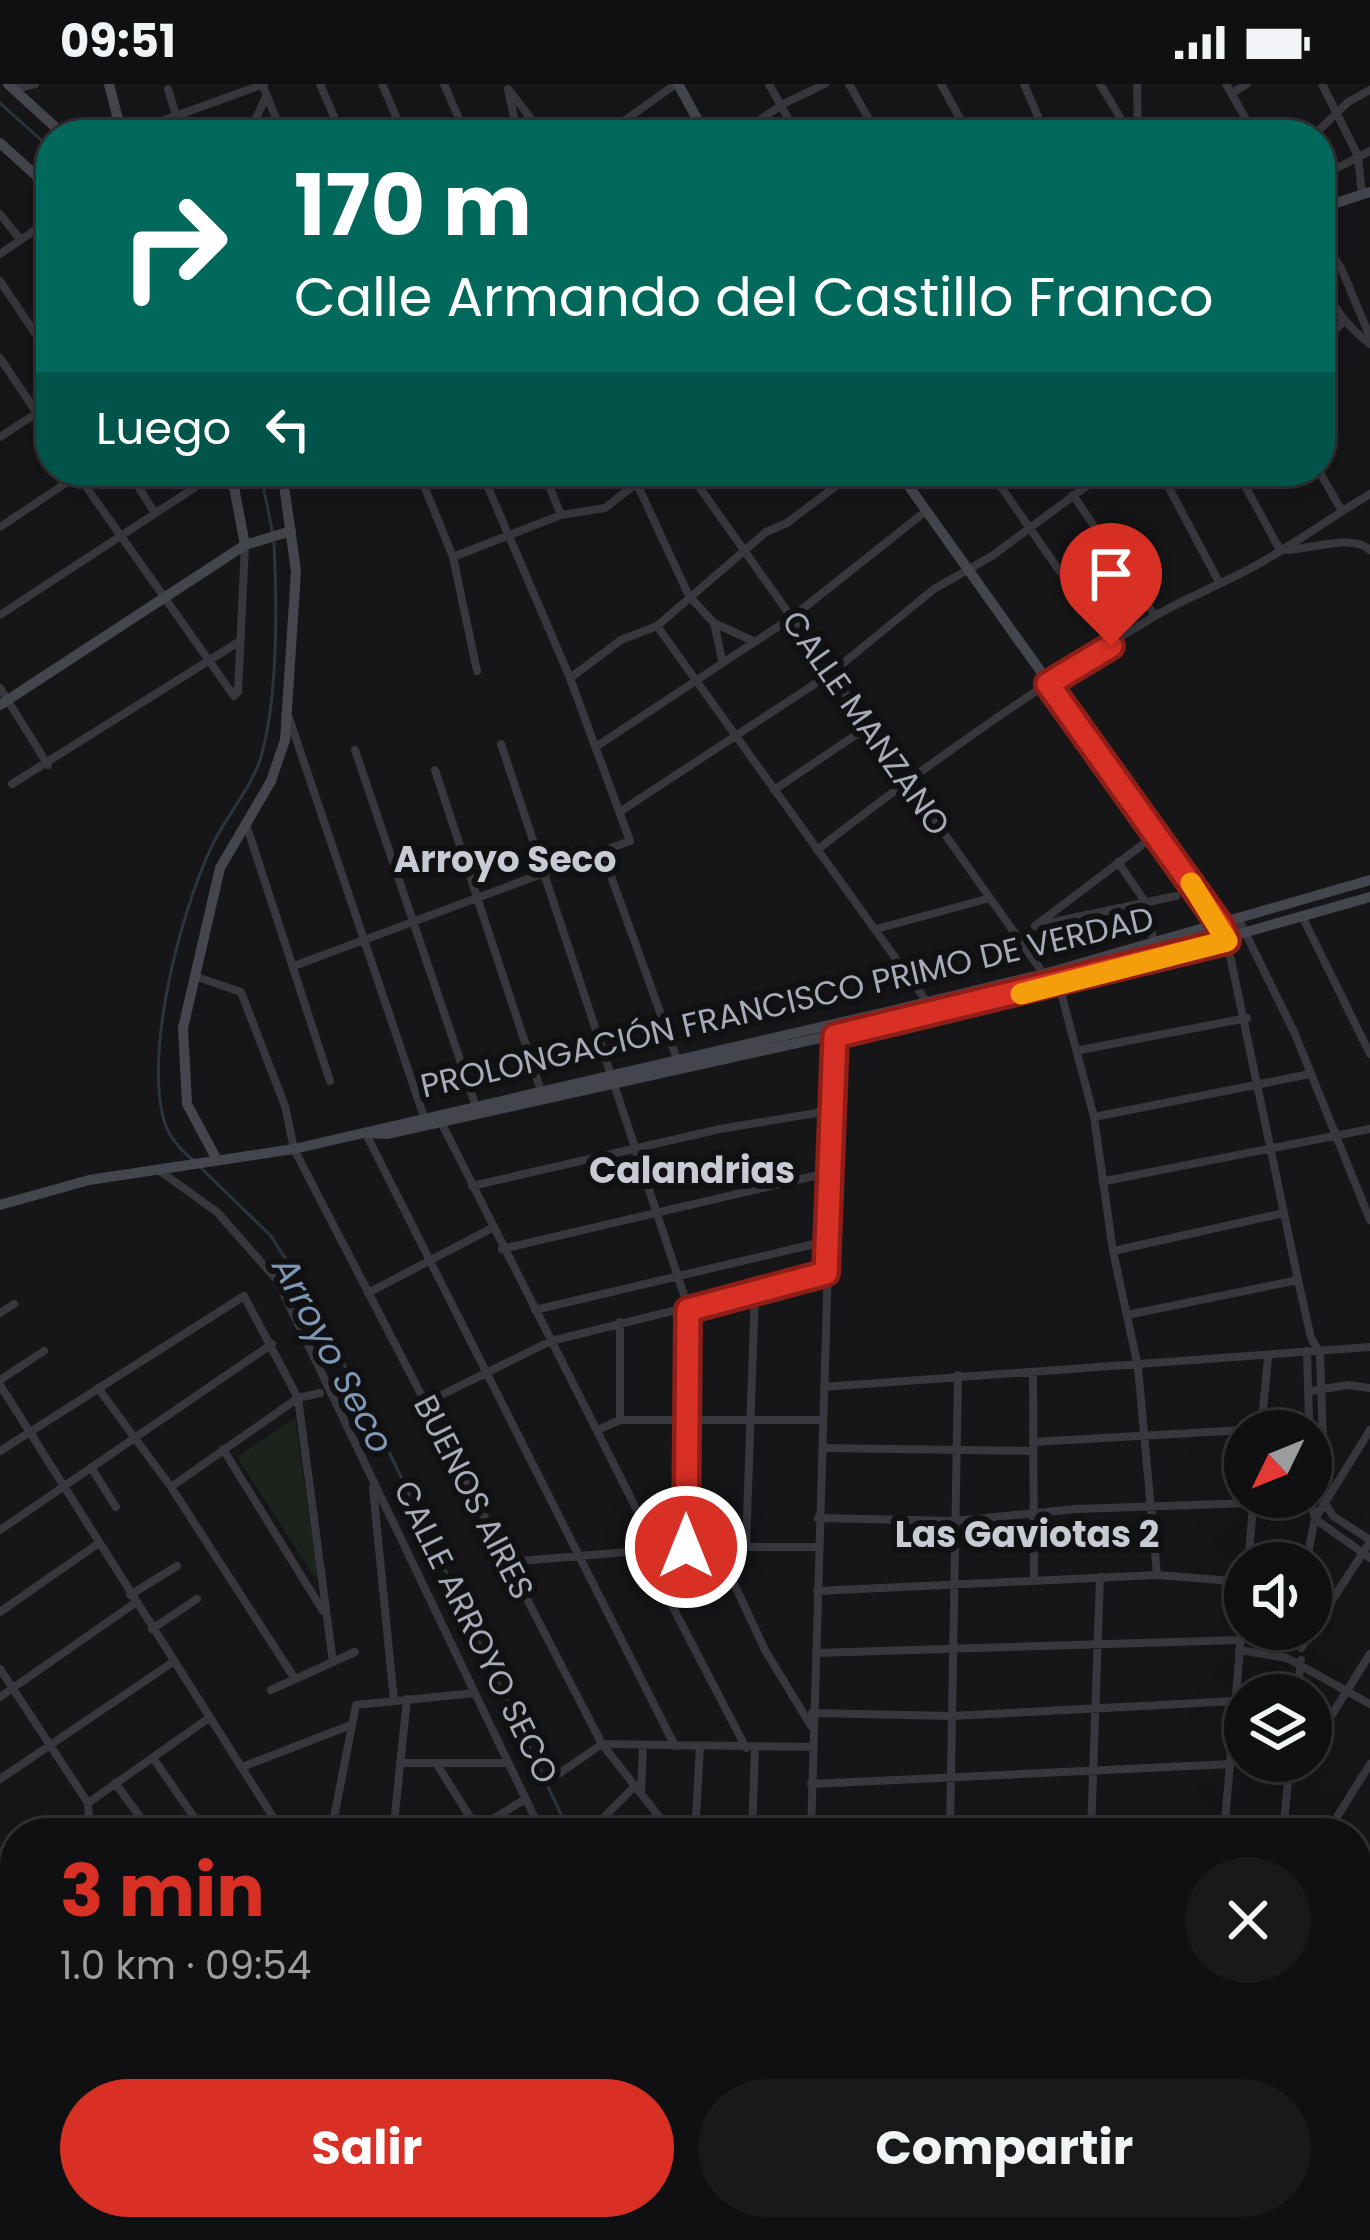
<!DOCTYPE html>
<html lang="es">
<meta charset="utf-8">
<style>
:root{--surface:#101012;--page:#19191b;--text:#f1f3f6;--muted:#9c9d9f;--line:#303032;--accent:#d93025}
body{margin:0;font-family:Poppins,sans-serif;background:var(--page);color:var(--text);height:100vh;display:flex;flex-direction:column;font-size:45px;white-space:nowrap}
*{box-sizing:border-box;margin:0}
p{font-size:39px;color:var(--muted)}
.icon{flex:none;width:66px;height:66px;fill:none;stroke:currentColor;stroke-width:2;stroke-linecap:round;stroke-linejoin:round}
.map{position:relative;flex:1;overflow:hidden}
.panel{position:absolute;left:0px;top:1734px;width:1371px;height:423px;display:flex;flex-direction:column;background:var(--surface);border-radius:48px 48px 0 0;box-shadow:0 12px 48px #0002,0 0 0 3px var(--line)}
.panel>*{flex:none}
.guide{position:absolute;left:36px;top:36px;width:1299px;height:366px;border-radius:48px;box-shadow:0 12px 48px #0002,0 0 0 3px var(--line);background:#00695c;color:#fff;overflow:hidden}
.needle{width:78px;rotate:227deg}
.buttons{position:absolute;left:1224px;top:1326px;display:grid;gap:24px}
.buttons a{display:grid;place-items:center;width:108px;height:108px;border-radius:50%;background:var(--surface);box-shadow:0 12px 48px #0002,0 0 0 3px var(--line);font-size:60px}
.pin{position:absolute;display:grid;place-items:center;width:102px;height:102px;color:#fff;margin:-123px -51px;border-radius:50% 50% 50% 0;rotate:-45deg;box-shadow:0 0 12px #0007}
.pin .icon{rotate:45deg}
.me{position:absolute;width:132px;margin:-66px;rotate:0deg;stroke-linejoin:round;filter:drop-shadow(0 0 9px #0008)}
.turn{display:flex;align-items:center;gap:42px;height:252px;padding:0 60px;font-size:54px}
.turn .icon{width:156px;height:156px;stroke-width:2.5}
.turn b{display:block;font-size:84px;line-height:102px}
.then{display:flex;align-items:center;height:114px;padding:0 60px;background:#0003;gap:24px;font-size:45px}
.round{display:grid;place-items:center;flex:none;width:126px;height:126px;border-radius:63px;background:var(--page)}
.summary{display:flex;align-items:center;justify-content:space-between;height:204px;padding:0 60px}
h1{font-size:72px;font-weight:700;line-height:90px;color:var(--accent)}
.primary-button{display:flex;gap:24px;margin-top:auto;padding:24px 60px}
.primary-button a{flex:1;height:138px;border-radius:72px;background:var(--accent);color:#fff;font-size:48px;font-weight:700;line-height:138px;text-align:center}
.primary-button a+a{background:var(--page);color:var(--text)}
.status{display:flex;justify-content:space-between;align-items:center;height:84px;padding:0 60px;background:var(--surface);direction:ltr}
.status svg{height:33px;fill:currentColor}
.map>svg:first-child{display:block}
.green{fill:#1c231d}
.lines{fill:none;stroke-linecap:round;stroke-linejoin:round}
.stream{stroke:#2c343c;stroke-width:3}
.street{stroke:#37373d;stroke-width:8}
.secondary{stroke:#45464d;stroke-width:10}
.route-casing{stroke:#8d1f18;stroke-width:30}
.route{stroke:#d93025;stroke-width:21}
.slow{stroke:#f59e0b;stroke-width:21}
.labels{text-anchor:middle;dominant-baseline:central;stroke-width:12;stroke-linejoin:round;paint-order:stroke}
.street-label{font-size:33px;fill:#a8abb8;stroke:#111113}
.neighbourhood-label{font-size:36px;font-weight:bold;fill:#c9cbd4;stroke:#111113}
.water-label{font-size:36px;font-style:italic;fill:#7e97b4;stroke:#111113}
</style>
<div class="status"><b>09:51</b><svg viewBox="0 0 49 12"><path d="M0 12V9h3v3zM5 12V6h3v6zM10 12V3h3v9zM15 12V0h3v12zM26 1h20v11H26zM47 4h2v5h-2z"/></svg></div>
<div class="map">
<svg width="1370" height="2156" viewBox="0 0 1370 2156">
<rect width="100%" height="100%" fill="#161618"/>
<path class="green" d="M 295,1334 L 318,1494 L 315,1494 L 237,1373 Z"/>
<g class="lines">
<path class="stream" d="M 0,19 L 51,65
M 260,387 L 273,450
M 194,1077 C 179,1064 168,1053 163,1033 C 146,962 180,832 210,766 C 224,734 254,702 262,669 C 278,610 277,521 274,459
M 201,1084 L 271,1152 L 309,1212 L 392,1374 L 570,1749
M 730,2142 L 734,2156"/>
<path class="street" d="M 262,0 L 283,51
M 320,0 L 342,51
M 382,0 L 404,51
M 444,0 L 466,51
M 769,0 L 797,51
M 849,0 L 878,51
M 941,0 L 969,51
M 1024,0 L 1046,51
M 1100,0 L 1126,43
M 1137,0 L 1138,51
M 1226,0 L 1255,51
M 1322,0 L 1358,72 L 1362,111
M 14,5 L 35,0
M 168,5 L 182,51
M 508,5 L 544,51
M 508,6 L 518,51
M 1232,9 L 1247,0
M 202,47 L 204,51
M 123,51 L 264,0
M 248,51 L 266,13
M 604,51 L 676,0
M 739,51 L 781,21 L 825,0
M 1314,51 L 1348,18 L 1370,6
M 1320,93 L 1370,67
M 0,130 L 20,155
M 1320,150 L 1342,186 L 1370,253
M 0,170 L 51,135
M 1320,181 C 1324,214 1344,240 1370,260
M 0,197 L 51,273
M 1320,262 L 1344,237
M 0,274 L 51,350
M 0,353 L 37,329
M 75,387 L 234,612 L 238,608 L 245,461
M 128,387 L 155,429
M 418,387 L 453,473 L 477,587
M 543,387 L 561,431
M 631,387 L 689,512 L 714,539 L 751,556
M 688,387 L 1043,889
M 990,387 L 1111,561
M 1083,387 L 1092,398
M 1160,387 L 1219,498
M 1237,387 L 1280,466 C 1305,468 1351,448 1370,466
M 1319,387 L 1342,427
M 285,402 L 342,387
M 1073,411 L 1155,532
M 0,443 L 78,391
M 453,473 L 561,431 L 605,424 L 652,387
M 0,531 L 220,387
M 714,539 L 722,576
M 657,542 L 927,918
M 570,594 L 621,556 L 657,542 L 766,448 L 787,439 L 856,387
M 0,604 L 48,681
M 289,634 L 424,1033
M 501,660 L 689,1226 L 686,1463
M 597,662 L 791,534 L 926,427
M 355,666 L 476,1023
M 435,686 L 541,1007
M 12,700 L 240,557
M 774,706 L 869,642
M 621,727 L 830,590 L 934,505 L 992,472 L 1107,387
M 246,740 L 330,997
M 817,766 C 925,682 1037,602 1155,532 C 1189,512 1228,498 1262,478 C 1299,457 1333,432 1370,410
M 603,770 L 677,975
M 1118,778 L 1146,819 L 1154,860
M 1303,834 L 1370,970
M 1239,836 L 1295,950 L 1370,1136
M 1035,842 L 1176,812
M 1035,842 L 1142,761
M 876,845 L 990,814
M 1227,857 L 1298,1196 L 1311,1254 L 1320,1269 L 1325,1419 L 1333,1432 L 1370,1456
M 294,882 L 630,757 L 570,594 L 481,387
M 194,892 L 241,908 L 285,1022 L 294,1065 L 602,1660 L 672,1749
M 1059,901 L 1094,1033 L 1113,1167 L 1138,1283 L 1157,1491
M 1080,966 L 1247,934
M 1094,1033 L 1310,990
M 441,1038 L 644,1440 L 665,1508 L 746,1664
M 366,1050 L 675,1662
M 157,1085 L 217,1128 L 277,1196 L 542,1749
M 1105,1097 L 1370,1045
M 472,1102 L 720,1045 L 834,1026
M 502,1165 L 831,1088
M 1113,1167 L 1284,1129
M 368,1209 L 492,1144
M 535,1226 L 827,1157
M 0,1229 L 14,1220
M 1127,1231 L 1298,1196
M 1307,1267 L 1311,1403
M 1033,1290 L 1034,1497
M 0,1296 L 44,1267
M 0,1301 L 283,1749
M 824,1303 L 1370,1263
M 98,1304 L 171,1403 L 295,1595
M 1311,1307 L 1348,1301 L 1370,1304
M 425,1319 L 551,1257 L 826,1189
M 620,1336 L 620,1238
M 598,1346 L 620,1336 L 823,1336
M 1261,1346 L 1268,1274
M 1033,1358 L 1261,1345
M 823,1364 L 1032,1367
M 223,1365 L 323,1527
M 0,1367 L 244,1212 L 298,1314 L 333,1578
M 92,1385 L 116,1423
M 171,1403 L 298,1314 L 320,1309
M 373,1404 L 394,1617
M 1310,1413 L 1315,1435 L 1370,1474
M 818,1434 L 955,1437 L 1076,1425 L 1253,1419
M 0,1446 L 272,1260
M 746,1462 L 755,1206
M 717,1463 L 765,1566 L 811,1642
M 507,1478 L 686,1463 L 817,1463
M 1248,1479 L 1254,1413
M 1306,1479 L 1315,1435 L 1370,1346
M 817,1507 L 1157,1491 L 1245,1498
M 130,1511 L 177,1482
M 0,1528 L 99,1459
M 152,1545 L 197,1515
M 1301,1564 L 1370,1458
M 1239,1566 L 1287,1574 L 1370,1620
M 816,1569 L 1240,1556
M 0,1585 L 88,1719 L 89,1736 L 68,1749
M 271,1606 L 355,1568
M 1297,1611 L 1301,1576
M 0,1613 L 135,1519
M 812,1629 L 952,1632 L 1236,1617
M 603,1660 L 812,1663
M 1311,1664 L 1370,1570
M 153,1674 L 205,1749
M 400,1679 L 507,1679
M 436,1679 L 480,1749
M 242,1683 L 351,1641
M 560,1689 L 602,1660
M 0,1695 L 173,1578
M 1289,1696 L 1302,1677
M 115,1699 L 152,1749
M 811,1700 L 1231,1680
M 641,1708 L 643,1662
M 88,1719 L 209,1634
M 331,1749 L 356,1621 L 475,1609
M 393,1749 L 407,1615
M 471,1749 L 525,1715
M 594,1749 L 594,1743 L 635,1702
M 695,1749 L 700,1662
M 752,1749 L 755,1664
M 811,1749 L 835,947
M 950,1749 L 958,1291
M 1066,1749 L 1225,1744
M 1091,1749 L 1100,1493
M 1224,1749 L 1245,1507
M 1283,1749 L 1290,1677
M 1327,1749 L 1370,1680
M 0,1781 L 8,1786 L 15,1782
M 1359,1803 L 1370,1785
M 1356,1868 L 1370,1873
M 0,1887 L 8,1896
M 1356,2023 L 1370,2028
M 1356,2040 L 1370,2045
M 1370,2049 L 1361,2137 L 1370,2150
M 245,2142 L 256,2152
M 568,2142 L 586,2156
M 771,2142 L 774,2156
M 805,2142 L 805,2156
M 870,2142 L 873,2156
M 921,2142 L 954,2156
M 1112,2142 L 1143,2156
M 75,2151 L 80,2156
M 127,2156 L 142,2142
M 253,2156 L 264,2142
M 337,2156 L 349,2142
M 422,2156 L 434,2142
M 615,2156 L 645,2142
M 1004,2156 L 1006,2142
M 1185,2156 L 1187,2142
M 1243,2156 L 1245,2142
M 1302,2156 L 1303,2142"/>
<path class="secondary" d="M 8,0 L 64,51
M 109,0 L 122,51
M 678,0 L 706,51
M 0,59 L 51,105
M 1320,124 L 1370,108
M 231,387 L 245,461
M 898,387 L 1222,842
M 0,621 L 245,461 L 291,447
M 369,1049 L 387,1050 L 1059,901 L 1370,813
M 217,1076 L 187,1020 L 183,944 L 220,784 L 271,697 L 285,656 L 296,487 L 282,387
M 0,1121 L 89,1096 L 294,1065 L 886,928 L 1044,890 L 1370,796
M 0,1988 L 15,2004
M 143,2142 L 157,2156"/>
</g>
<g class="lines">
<g class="route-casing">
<path id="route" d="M 686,1463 L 688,1226 L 826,1189 L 835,952 L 1227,857 L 1221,842 L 1048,600 L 1111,562"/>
</g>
<use href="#route" class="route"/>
<path class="slow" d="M 1021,910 L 1227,857 L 1191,799"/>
</g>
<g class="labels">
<g class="street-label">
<text transform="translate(866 639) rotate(55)">CALLE MANZANO</text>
<text transform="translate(787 918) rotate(-13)">PROLONGACIÓN FRANCISCO PRIMO DE VERDAD</text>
<text transform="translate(474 1413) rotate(63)">BUENOS AIRES</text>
<text transform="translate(476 1548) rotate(64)">CALLE ARROYO SECO</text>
</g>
<g class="neighbourhood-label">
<text x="505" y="775">Arroyo Seco</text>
<text x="692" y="1086">Calandrias</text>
<text x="1027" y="1450">Las Gaviotas 2</text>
</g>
<g class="water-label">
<text transform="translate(333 1271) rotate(62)">Arroyo Seco</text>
</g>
</g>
</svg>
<div class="buttons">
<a><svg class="needle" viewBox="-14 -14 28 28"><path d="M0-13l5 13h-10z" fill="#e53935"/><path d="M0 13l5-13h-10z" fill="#9c9d9f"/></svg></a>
<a><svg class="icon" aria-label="sound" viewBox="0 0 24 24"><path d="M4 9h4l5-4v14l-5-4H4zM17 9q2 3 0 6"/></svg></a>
<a><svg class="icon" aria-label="layers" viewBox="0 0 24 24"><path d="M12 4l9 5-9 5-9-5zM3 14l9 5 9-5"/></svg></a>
</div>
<div class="pin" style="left:1111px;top:562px;background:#d93025"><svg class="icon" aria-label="arrive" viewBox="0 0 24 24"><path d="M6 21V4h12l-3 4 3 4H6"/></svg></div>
<svg class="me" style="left:686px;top:1463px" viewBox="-20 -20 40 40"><circle r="17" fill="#d93025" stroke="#fff" stroke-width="3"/><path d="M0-11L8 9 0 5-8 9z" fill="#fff"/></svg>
<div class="guide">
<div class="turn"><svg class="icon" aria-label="right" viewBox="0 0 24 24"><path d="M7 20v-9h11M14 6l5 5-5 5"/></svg><div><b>170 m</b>Calle Armando del Castillo Franco</div></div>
<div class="then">Luego<svg class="icon" aria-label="left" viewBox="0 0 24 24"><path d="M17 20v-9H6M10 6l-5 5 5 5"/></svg></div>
</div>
<section class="panel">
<div class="summary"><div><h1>3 min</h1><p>1.0 km · 09:54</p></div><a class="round"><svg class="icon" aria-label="close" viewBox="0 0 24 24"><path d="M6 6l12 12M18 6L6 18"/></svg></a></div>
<div class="primary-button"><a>Salir</a><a>Compartir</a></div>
</section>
</div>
